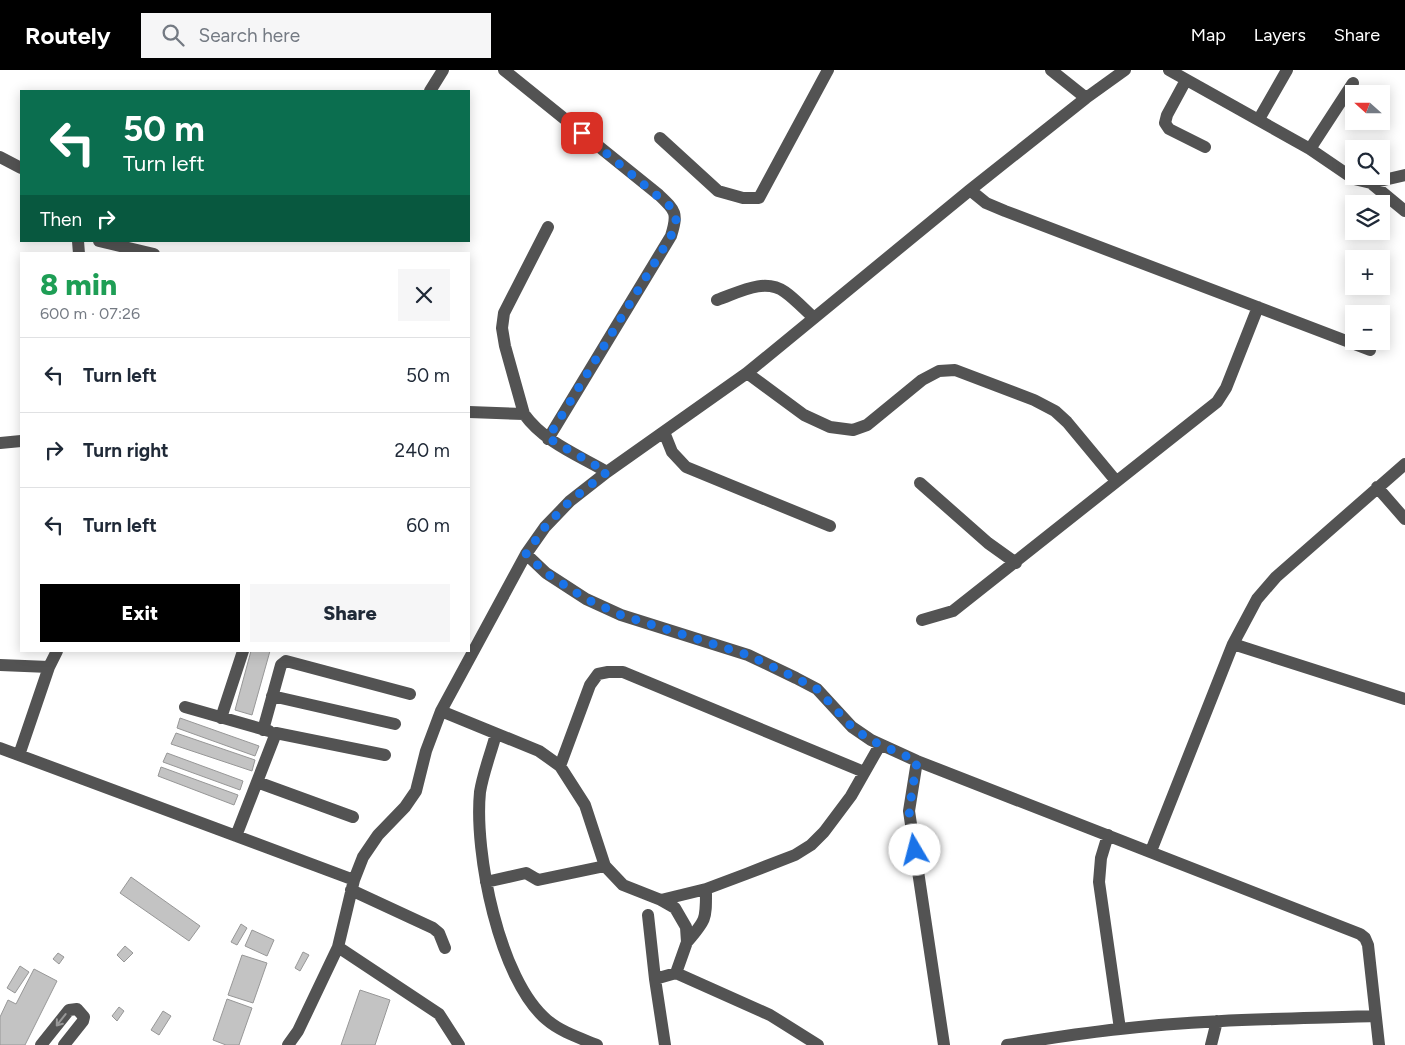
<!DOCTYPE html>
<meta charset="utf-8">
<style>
:root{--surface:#fff;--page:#f6f6f7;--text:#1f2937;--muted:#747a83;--line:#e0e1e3;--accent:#000}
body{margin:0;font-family:Figtree,sans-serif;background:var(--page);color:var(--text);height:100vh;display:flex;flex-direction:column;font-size:19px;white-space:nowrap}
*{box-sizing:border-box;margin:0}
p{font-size:16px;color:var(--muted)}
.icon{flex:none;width:28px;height:28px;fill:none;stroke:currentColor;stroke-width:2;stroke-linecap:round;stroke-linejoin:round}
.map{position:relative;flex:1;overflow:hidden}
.side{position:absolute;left:20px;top:182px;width:450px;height:400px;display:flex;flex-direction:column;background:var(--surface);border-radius:0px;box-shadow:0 2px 12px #0003}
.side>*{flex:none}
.guide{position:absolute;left:20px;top:20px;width:450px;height:152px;border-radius:0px;box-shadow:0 2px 12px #0003;background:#0b6e4f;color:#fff;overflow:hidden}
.needle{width:32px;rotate:291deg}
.controls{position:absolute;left:1345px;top:15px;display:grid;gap:10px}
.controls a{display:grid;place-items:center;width:45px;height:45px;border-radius:0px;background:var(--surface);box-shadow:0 2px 12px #0003;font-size:25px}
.pin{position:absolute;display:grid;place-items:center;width:42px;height:42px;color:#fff;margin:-21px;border-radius:10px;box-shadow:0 2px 8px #0006}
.me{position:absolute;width:55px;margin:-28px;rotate:352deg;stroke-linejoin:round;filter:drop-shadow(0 0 4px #0008)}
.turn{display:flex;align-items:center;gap:18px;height:105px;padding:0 20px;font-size:22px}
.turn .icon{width:65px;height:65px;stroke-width:2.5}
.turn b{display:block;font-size:35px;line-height:42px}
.then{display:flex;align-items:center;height:48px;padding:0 20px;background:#0003;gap:10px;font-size:19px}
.round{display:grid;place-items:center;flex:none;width:52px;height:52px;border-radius:0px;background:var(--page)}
.head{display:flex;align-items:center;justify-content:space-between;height:85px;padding:0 20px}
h1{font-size:30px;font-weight:800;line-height:38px;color:#1e9e55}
.cta{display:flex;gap:10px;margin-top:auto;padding:10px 20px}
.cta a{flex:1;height:58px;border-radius:0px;background:var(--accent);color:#fff;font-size:20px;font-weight:800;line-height:58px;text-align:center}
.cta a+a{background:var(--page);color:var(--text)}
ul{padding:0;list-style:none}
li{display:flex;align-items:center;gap:15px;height:75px;padding:0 20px;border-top:1px solid var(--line)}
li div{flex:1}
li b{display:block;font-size:19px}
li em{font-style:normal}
header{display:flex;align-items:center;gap:30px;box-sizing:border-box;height:70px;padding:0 25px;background:var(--accent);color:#fff}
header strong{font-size:24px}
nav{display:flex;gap:28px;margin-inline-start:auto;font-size:18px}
.search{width:350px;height:45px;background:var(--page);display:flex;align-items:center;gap:12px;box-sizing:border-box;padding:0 18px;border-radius:0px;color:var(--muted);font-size:19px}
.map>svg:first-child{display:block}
.building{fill:#c3c3c3;stroke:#979797}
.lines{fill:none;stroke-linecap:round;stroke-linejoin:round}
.minor{stroke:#535353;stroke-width:12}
.oneway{stroke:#989898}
.route{stroke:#1a73e8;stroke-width:9;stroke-dasharray:0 16.2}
</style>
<header>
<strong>Routely</strong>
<div class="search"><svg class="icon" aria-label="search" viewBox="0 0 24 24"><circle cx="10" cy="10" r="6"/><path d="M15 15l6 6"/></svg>Search here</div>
<nav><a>Map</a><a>Layers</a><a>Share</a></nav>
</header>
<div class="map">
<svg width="1405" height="975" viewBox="0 0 1405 975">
<rect width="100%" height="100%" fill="#fff"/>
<path class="building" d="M 251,581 L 270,581 L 252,645 L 235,640 Z
M 180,648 L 259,676 L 255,686 L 177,658 Z
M 176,663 L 255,690 L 252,701 L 171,674 Z
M 167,683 L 243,711 L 240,720 L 163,692 Z
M 161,697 L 238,725 L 234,735 L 158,706 Z
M 131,807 L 200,856 L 189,871 L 120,823 Z
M 241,854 L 247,858 L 237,875 L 231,872 Z
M 252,860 L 274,870 L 267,886 L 245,876 Z
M 125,876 L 133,883 L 124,892 L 117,885 Z
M 303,882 L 309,885 L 300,901 L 295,898 Z
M 58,883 L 64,887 L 59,894 L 53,889 Z
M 242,885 L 267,893 L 253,933 L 228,925 Z
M 20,896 L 29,902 L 15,923 L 7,918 Z
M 34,899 L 57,911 L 25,975 L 0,975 L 0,947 L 8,930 L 16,934 Z
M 360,920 L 390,930 L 375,975 L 341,975 Z
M 227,929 L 252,938 L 239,975 L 226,975 L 213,970 Z
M 119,937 L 124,941 L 117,951 L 112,946 Z
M 163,941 L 171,946 L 159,965 L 151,960 Z"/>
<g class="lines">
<path class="minor" d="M 504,0 L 659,125 C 676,141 678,143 671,166 L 548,369
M 1051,0 L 1086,28
M 1169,0 L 1310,79 L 1354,109 L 1371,113 L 1405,105
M 1186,10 L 1167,45 L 1165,53 L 1169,59 L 1205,77
M 430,21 L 443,0
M 1259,49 L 1287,0
M 660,68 L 718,121 L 743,128 L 759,128 L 828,0
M 1310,79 L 1353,13
M 0,87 L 21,98
M 1371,113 L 1405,141
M 970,120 L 986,133 L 1005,141 L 1370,280
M 78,171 L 79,184
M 99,171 L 154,184
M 717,230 C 738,223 764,207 785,222 C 795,229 805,240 814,248
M 747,303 L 804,345 L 830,357 L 853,360 L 867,355 L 922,310 L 939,301 L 955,300 L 1034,330 L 1055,341 L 1067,352 L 1116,411
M 469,342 L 524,344 C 544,372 578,385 607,402
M 524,344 L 505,276 L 502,258 L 504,243 L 548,157
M 664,362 L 672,382 L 686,397 L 830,456
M 0,373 L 21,371
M 920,413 L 988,473 L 1016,493
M 1377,417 L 1405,449
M 526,484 L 546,503 L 586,529 L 621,545 L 748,585 L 796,608 L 817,619 L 852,657 L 871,670 L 917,691 L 1360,864 L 1365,868 L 1368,875 L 1379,975
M 922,550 L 953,541 L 1217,332 L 1226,318 L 1258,237
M 1233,574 L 1405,629
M 0,595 L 49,597
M 272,626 L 395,654
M 185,637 L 269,661
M 441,641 L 539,681 L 560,696 L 585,735 L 605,796 L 623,815 L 661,830 L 675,838 L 686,857 L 687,872 L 676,903
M 221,648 L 243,581
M 263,660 L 281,595 L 286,591 L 410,624
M 496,664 C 491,683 483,703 480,722 C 474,782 499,910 547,950 C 561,962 580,968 597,975
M 0,678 L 354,810
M 19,685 L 49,597 L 57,581
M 917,691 L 909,741 L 944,975
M 560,696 L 590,615 L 598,604 L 608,602 L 623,602 L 864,702
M 257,712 L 353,747
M 1108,765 L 1101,788 L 1099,812 L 1120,959
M 236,766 L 276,663 L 385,685
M 1151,781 L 1233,574 L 1257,529 L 1276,507 L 1405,394
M 486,812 L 526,803 L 538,810 L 605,796
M 351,820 L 433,858 L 439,863 L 445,878
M 661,830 L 706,819 L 746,804 L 795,785 L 811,775 L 824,762 L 851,726 L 880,675
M 648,845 L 655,909
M 687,872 C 707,849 706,849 706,819
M 338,877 L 439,944 L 459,975
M 41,975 L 69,940 L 77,939 L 84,947 L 83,951 L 64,975
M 288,975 L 298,961 L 338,877 L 354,810 L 363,787 L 378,765 L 405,737 L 416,721 L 426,681 L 441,641 L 526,484 L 545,457 L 570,431 L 607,402 L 747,303 L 970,120 L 1086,28 L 1125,0
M 665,975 L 655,909 L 676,903 L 770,945 L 818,975
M 1007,975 C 1044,969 1082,963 1120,959 C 1205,949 1290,949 1375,946
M 1211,975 L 1217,951"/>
</g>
<defs><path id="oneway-shaft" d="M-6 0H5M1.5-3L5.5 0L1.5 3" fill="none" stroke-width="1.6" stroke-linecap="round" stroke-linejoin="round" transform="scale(1.25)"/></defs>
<use class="oneway" href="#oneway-shaft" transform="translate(61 950) rotate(128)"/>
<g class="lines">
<path class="route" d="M 582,63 L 672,138 L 676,150 L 671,166 L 548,368 L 607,402 L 570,431 L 545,457 L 526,484 L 546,503 L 586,529 L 621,545 L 748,585 L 796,608 L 817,619 L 852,657 L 870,670 L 917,691 L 909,741 L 915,780"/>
</g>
</svg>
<div class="controls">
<a><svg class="needle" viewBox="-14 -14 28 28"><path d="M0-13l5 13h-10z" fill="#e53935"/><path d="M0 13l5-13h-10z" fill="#747a83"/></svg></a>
<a><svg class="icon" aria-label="search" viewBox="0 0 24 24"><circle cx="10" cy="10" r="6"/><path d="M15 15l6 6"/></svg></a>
<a><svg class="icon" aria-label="layers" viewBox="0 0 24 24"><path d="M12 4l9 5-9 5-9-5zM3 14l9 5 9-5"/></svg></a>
<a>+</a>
<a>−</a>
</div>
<div class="pin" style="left:582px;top:63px;background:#d93025"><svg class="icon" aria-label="arrive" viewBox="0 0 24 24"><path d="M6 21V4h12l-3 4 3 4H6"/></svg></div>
<svg class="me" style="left:915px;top:780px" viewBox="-20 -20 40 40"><circle r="19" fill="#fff"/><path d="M0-13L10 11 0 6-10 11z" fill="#1a73e8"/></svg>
<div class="guide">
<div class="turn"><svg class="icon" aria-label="left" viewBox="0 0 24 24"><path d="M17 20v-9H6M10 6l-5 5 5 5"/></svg><div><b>50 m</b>Turn left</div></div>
<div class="then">Then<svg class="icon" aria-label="right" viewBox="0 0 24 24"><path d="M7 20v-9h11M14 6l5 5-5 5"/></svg></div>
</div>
<section class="side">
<div class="head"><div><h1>8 min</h1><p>600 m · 07:26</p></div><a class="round"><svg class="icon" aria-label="close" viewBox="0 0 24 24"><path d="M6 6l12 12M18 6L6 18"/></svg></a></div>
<ul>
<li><svg class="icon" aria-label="left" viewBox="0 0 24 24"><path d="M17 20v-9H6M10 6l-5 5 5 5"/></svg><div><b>Turn left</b></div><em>50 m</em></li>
<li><svg class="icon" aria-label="right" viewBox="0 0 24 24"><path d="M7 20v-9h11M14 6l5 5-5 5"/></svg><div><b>Turn right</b></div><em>240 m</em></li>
<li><svg class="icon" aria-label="left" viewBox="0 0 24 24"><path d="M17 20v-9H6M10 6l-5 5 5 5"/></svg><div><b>Turn left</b></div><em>60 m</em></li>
</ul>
<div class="cta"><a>Exit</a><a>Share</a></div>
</section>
</div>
